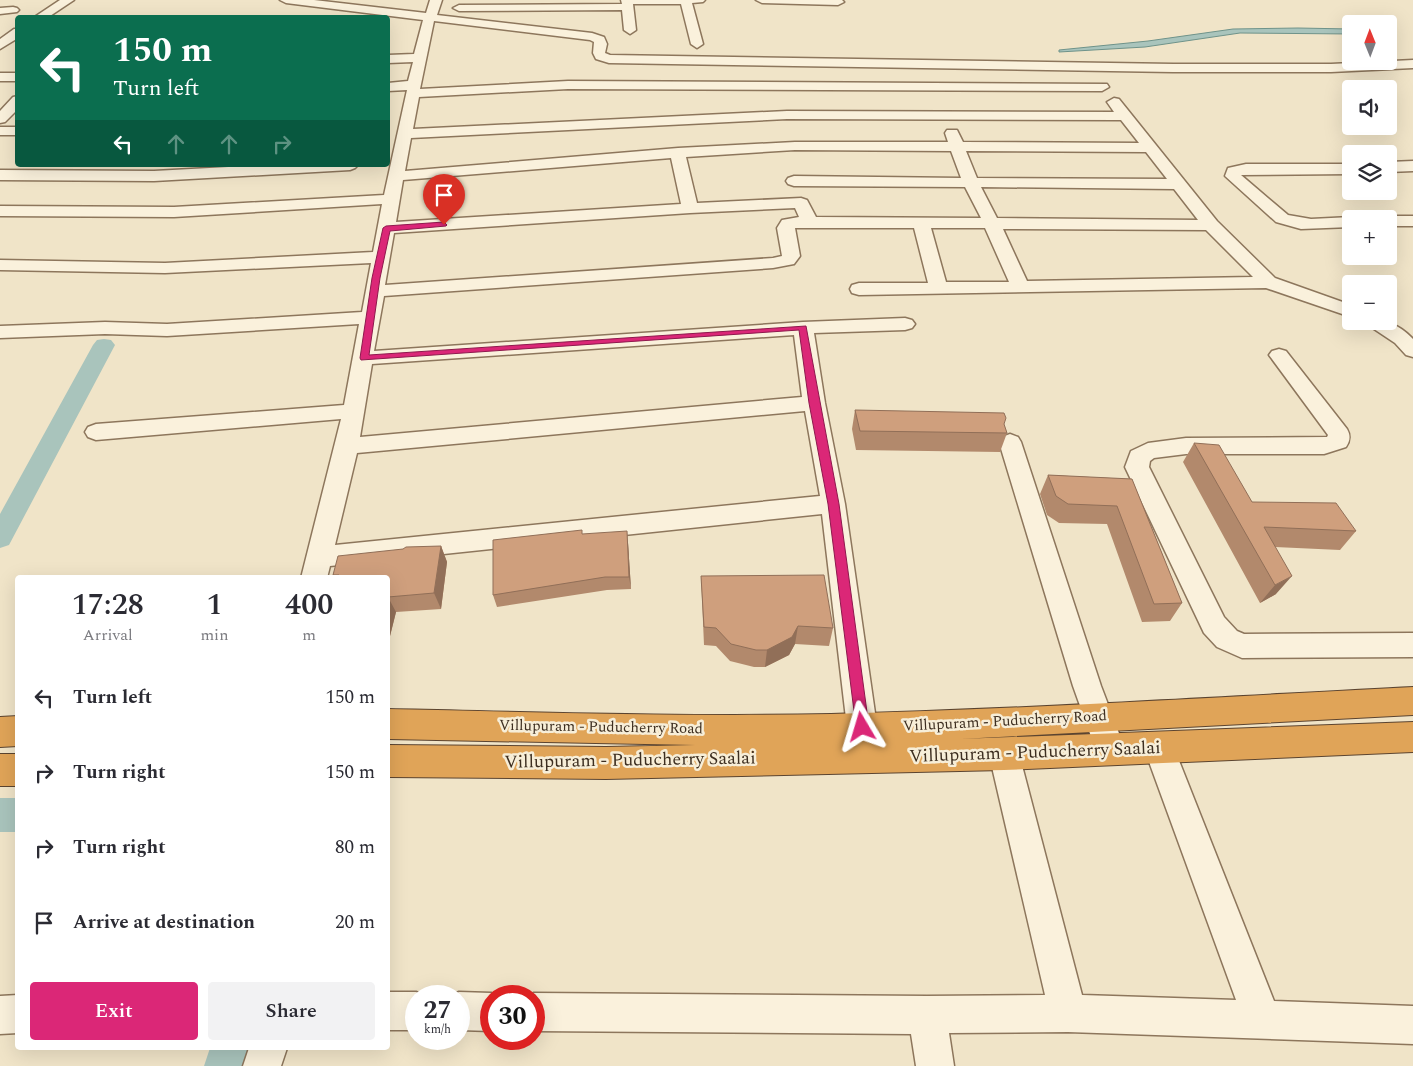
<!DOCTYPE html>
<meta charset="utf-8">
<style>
:root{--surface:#fff;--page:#f2f2f3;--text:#2b2b33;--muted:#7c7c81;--accent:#db2777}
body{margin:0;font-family:Spectral,serif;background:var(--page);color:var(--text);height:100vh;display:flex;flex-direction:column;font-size:19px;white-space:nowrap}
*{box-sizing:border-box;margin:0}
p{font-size:16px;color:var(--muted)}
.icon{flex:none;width:28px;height:28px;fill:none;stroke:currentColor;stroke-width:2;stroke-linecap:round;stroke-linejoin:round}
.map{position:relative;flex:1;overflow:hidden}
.side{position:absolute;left:15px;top:575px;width:375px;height:475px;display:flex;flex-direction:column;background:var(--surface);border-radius:5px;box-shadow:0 5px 20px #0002}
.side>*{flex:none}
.guide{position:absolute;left:15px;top:15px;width:375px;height:152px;border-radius:5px;box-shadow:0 5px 20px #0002;background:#0b6e4f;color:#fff;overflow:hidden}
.needle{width:32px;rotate:359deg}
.buttons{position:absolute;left:1342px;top:15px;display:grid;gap:10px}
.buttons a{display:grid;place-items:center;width:55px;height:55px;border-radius:5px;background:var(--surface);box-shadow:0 5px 20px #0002;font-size:25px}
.speed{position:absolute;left:405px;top:985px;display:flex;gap:10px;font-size:25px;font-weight:700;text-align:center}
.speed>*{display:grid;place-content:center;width:65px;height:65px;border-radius:50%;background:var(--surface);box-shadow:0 5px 20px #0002;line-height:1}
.speed small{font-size:12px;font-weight:400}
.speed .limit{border:8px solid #d22;background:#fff;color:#111}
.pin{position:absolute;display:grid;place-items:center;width:42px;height:42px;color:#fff;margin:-51px -21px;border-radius:50% 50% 50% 0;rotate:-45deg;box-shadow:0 0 5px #0007}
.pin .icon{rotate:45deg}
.me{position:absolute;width:55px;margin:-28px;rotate:353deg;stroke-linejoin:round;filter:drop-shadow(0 0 4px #0008)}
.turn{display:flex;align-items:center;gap:18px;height:105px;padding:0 15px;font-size:22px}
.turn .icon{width:65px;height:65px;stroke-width:2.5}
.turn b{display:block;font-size:35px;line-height:42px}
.lanes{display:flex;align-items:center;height:48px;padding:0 15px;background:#0003;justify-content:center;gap:25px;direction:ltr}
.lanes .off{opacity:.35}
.eta{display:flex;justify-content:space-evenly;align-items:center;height:85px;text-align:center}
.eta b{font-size:30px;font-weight:600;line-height:35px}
.action{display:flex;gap:10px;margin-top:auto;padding:10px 15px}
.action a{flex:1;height:58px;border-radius:5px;background:var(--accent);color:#fff;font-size:20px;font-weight:600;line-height:58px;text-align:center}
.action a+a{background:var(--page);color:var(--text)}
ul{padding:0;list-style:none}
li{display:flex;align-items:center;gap:15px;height:75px;padding:0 15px}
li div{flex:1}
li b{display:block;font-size:19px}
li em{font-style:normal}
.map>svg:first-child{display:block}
.water{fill:#a9c4bc;stroke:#6f938a}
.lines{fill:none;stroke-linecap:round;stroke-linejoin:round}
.canal{fill:#a9c4bc;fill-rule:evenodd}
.minor-casing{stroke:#8d765c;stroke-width:3}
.highway-casing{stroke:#5b4430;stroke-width:2}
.minor{fill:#faf1dc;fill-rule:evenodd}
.highway{fill:#e0a458;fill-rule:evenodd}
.wall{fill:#b2896c}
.shaded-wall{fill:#916f58}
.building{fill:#cf9f7d;stroke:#916f58}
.route{fill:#db2777;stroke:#8e194d}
.labels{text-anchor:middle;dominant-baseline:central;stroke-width:5;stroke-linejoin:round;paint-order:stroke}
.street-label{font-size:15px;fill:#3d2e20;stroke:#f7eed8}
.near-street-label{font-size:18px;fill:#3d2e20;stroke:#f7eed8}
</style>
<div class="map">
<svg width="1413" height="1066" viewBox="0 0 1413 1066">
<rect width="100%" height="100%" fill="#f0e4c8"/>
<path class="water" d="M 1298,28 L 1351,29 L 1351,34 L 1240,33 L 1145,47 L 1059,52 L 1059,50 L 1148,41 L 1233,29 Z"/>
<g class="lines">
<path class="canal" d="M 104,339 L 111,340 L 115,345 L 9,545 L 0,548 L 0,514 L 93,345 L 97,340 Z
M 0,798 L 18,798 L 18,832 L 0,832 Z
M 210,1048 L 250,1048 L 244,1066 L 204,1066 Z"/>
<g class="minor-casing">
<path id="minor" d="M 60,0 L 74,0 L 47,18 L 33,18 Z
M 280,0 L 314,0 L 426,13 L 430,0 L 442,0 L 437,15 L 592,33 L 604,37 L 607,44 L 605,53 L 610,55 L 1173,64 L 1331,64 L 1413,60 L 1413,68 L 1331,72 L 1173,72 L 609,63 L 596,59 L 593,53 L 594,42 L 590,40 L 434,21 L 420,89 L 568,81 L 1107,84 L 1109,87 L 1102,91 L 568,89 L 419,97 L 413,129 L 787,111 L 1114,112 L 1107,102 L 1114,98 L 1119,99 L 1217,221 L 1275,278 L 1351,305 L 1351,317 L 1266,288 L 859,295 L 852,293 L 850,289 L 852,285 L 859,283 L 928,283 L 914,228 L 795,228 L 800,256 L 794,264 L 773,268 L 384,296 L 374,351 L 803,322 L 905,318 L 912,320 L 915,324 L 912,328 L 905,330 L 814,333 L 825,403 L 845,504 L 877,727 L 873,737 L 862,741 L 851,737 L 847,727 L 822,514 L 330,566 L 327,578 L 301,578 L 341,419 L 96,440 L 88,437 L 85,432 L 88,427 L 96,424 L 344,405 L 359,324 L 167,336 L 105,334 L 0,338 L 0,326 L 105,322 L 167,324 L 362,312 L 371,263 L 165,273 L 0,270 L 0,260 L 165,263 L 373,252 L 382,204 L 174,217 L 0,216 L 0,206 L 174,207 L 384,195 L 407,90 L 388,91 L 388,83 L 408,81 L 413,62 L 388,63 L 388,55 L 414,54 L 423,20 L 286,3 ZM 787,119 L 1121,120 L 1139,143 L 963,142 L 957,130 L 947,130 L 945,133 L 948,142 L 795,142 L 678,148 L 405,171 L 411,138 ZM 795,150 L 951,151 L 961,178 L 794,176 L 788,178 L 786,181 L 788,184 L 794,186 L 965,187 L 981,218 L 816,217 L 807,200 L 801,198 L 697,203 L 686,157 ZM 966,151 L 1146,152 L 1167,179 L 977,178 ZM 671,158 L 681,204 L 396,222 L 403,180 ZM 981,187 L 1174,189 L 1198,220 L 997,218 ZM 795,208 L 799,217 L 782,220 L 777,228 L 782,256 L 773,258 L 385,285 L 394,233 L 690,213 ZM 931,228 L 985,228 L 1009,282 L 946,282 ZM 1003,229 L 1206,230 L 1253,277 L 1027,281 ZM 794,335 L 802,397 L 360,437 L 372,364 ZM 805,411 L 820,496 L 335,545 L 357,453 Z
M 621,0 L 705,0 L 703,2 L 692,3 L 703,44 L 697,48 L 691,44 L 681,4 L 633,4 L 636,30 L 630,34 L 624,30 L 622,10 L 459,11 L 453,8 L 459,5 L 622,4 Z
M 756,0 L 842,0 L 844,2 L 838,5 L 762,3 Z
M 13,7 L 17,8 L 19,10 L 17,12 L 0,14 L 0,8 Z
M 14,29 L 18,29 L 18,38 L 0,49 L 0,39 Z
M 0,73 L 18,73 L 18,81 L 0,81 Z
M 18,96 L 18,109 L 5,122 L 0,123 L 0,111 L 13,97 Z
M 0,127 L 18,127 L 18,135 L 0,135 Z
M 1413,161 L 1413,171 L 1389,172 L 1389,162 Z
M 1246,164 L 1351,164 L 1351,174 L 1241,175 L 1288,215 L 1311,219 L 1351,217 L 1357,219 L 1351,219 L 1351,227 L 1301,229 L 1276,222 L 1225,176 L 1228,168 Z
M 267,165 L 358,165 L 355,168 L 350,170 L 154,181 L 0,180 L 0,170 L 154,171 Z
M 1389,216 L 1413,216 L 1413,226 L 1389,226 L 1389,219 L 1382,219 Z
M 1365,321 C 1386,321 1398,323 1413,339 L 1413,357 L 1406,355 L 1395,343 L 1368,325 Z
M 1279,349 L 1286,351 L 1347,429 C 1351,436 1350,441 1346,447 L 1324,454 L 1186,454 L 1154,458 L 1150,461 L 1149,467 L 1224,617 L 1237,631 L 1244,634 L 1413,633 L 1413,657 L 1242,658 L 1217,647 L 1204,633 L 1125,467 L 1131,451 L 1148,443 L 1186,438 L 1327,437 L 1328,435 L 1269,355 L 1272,351 Z
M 1010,434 L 1018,437 L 1021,442 L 1101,686 L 1125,749 L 1121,759 L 1110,763 L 1099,759 L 1073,686 L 999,442 L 1002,437 Z
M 1159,734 L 1170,738 L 1174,748 L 1274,1001 L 1413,1006 L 1413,1044 L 1068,1032 L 949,1033 L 954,1066 L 916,1066 L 911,1034 L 534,1031 L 534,996 L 527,996 L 534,993 L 927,996 L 1045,995 L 989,754 L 993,744 L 1004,740 L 1015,744 L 1019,754 L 1082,995 L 1236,1000 L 1144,748 L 1148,738 Z
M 388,992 L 416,992 L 426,996 L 416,996 L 416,1030 L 388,1030 Z
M 459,992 L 491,993 L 498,996 L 491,996 L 491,1031 L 459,1030 L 459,996 L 449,996 Z
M 18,995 L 18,1033 L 0,1034 L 0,996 Z
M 249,1048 L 287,1048 L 281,1066 L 243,1066 Z"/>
</g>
<g class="highway-casing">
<path id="highway" d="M 1413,687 L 1413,715 L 960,739 L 1413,722 L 1413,752 L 1004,770 L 606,779 L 388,777 L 388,745 L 606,747 L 695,745 L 388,739 L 388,709 C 536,712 683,717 831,714 C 1025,709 1219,697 1413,687 Z
M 18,716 L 18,746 L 0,747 L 0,717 Z
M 0,754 L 18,754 L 18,786 L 0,786 Z"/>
</g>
<use href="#minor" class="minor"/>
<use href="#highway" class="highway"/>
</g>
<path class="wall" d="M 855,410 L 1004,425 L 1007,433 L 1000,452 L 856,450 L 852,429 Z
M 1194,443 L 1252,502 L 1356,531 L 1340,550 L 1275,547 L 1276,594 L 1260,603 L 1183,462 Z
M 1048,475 L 1132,479 L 1182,603 L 1170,621 L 1142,622 L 1107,524 L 1059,523 L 1047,515 L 1040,494 Z
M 582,534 L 628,543 L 631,589 L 607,590 L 497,607 L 493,595 Z
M 441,546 L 447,562 L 441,609 L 396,612 L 388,644 L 388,578 L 334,578 L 333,575 L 403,549 Z
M 701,576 L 833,628 L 829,646 L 795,644 L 789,655 L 765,667 L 754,667 L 730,661 L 716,646 L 704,645 Z"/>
<path class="shaded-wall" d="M 627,531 L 628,543 L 631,589 L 629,577 Z
M 441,546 L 447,562 L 441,609 L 434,593 Z
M 1292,576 L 1276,594 L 1260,603 L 1275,585 Z
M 388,597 L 396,612 L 388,644 Z
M 798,626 L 795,644 L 789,655 L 765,667 L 767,650 Z"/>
<path class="building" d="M 855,410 L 1004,413 L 1006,418 L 1004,424 L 1007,433 L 860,431 Z
M 1194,443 L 1219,445 L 1252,502 L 1336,503 L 1356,531 L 1264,527 L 1292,576 L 1275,585 Z
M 1048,475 L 1132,479 L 1182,603 L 1154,604 L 1117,506 L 1068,504 L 1056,496 Z
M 582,530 L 582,534 L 627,531 L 629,577 L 605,577 L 493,595 L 493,540 Z
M 441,546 L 434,593 L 388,597 L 388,599 L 388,578 L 339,578 L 339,575 L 333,575 L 338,556 L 403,549 L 406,547 Z
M 824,575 L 833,628 L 798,626 L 792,637 L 767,650 L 756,650 L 731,644 L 716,628 L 704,627 L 701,576 Z"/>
<path class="route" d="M 444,222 L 447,225 L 446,226 L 390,231 L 380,278 L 369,355 L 806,326 L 839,504 L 869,727 L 867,731 L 862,733 L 858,731 L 856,727 L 828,504 L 809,403 L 799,330 L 361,360 L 360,358 L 372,278 L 383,228 L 386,226 Z"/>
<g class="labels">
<g class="street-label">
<text transform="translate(1005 721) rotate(-3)">Villupuram - Puducherry Road</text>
<text transform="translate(601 727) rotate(1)">Villupuram - Puducherry Road</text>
</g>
<g class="near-street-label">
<text transform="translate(1035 752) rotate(-2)">Villupuram - Puducherry Saalai</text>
<text transform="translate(630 760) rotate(-1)">Villupuram - Puducherry Saalai</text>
</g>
</g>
</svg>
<div class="buttons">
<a><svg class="needle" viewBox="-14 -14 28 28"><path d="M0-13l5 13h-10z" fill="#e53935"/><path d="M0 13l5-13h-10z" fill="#7c7c81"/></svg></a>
<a><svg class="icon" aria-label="sound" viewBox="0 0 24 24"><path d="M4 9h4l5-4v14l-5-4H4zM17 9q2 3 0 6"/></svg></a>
<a><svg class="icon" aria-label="layers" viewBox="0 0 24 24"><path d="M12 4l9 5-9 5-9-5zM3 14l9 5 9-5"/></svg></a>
<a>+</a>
<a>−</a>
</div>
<div class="speed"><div>27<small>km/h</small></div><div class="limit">30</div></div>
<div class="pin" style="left:444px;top:225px;background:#d93025"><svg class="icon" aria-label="arrive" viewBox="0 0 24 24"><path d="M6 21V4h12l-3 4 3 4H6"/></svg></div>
<svg class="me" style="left:862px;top:727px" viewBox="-20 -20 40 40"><path d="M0-17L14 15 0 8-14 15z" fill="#db2777" stroke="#fff" stroke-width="4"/></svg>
<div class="guide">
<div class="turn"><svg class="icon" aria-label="left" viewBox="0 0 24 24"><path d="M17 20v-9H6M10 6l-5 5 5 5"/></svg><div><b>150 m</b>Turn left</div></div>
<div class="lanes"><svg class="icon" aria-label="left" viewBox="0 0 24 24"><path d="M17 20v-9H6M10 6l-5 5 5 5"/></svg><svg class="icon off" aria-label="ahead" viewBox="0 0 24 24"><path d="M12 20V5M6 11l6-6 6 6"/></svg><svg class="icon off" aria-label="ahead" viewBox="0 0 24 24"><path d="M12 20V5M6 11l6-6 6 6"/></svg><svg class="icon off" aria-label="right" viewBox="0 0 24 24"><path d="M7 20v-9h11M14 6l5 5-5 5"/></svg></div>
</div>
<section class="side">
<div class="eta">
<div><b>17:28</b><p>Arrival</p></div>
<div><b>1</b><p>min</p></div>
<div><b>400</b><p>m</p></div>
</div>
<ul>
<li><svg class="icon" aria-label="left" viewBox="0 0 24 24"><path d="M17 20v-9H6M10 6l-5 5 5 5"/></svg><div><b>Turn left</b></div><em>150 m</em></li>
<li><svg class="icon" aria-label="right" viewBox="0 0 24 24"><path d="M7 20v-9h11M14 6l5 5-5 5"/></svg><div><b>Turn right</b></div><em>150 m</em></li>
<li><svg class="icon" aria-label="right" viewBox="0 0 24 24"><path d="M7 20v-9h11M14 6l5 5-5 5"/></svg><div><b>Turn right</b></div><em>80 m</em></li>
<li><svg class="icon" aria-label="arrive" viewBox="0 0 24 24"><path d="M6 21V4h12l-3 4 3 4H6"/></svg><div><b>Arrive at destination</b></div><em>20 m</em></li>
</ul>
<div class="action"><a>Exit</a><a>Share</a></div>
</section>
</div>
